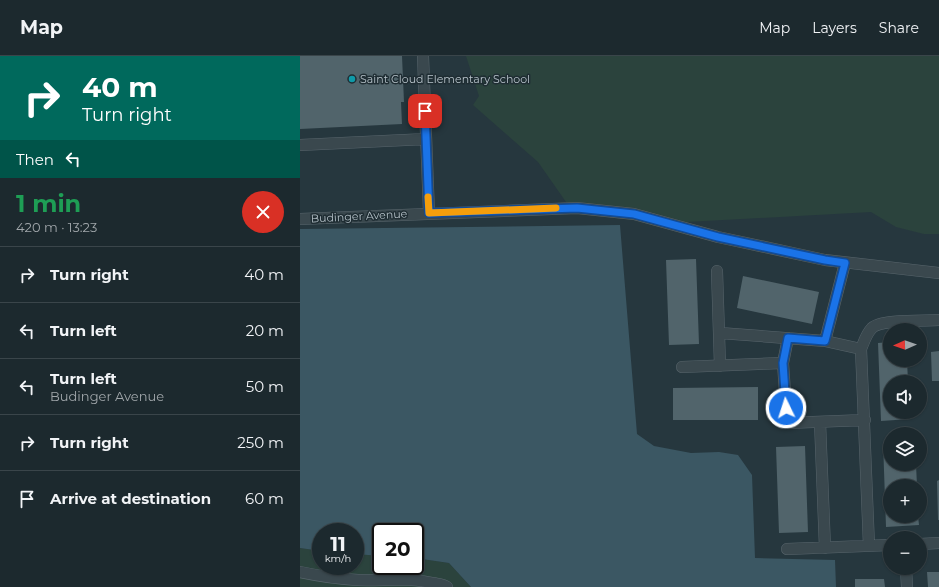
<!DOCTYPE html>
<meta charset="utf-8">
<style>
:root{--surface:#1c292e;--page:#253136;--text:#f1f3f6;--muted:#a0a6aa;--line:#3a454a}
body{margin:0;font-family:Montserrat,sans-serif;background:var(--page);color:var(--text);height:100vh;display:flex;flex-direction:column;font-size:15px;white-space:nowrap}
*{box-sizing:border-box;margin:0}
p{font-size:13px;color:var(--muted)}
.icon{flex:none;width:22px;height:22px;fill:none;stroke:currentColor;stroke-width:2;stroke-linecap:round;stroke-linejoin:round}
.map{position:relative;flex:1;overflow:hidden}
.details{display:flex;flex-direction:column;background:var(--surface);width:300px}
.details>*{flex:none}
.top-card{background:#00695c;color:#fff;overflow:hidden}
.needle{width:26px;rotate:268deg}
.tools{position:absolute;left:583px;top:267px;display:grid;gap:8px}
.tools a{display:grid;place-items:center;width:44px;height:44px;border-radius:50%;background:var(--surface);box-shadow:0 1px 3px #0004,0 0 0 1px var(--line);font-size:20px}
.speed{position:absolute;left:12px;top:467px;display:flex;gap:8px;font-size:20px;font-weight:700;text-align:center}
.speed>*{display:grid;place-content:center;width:52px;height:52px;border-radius:50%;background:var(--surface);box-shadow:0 1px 3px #0004,0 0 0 1px var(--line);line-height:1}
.speed small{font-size:10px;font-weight:400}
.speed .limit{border:2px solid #111;border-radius:6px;background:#fff;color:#111}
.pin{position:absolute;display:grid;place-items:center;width:34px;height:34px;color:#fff;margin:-17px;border-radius:8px;box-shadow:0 2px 6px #0006}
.me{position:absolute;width:44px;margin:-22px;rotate:356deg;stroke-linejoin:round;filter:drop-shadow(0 0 3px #0008)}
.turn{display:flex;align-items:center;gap:14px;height:84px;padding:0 16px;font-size:18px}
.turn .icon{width:52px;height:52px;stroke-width:2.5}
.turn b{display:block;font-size:28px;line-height:34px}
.then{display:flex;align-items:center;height:38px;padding:0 16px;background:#0003;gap:8px;font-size:15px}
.round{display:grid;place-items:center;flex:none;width:42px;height:42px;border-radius:21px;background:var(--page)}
.head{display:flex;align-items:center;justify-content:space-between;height:68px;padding:0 16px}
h1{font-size:24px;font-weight:700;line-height:30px;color:#1e9e55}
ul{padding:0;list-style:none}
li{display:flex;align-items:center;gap:12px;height:56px;padding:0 16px;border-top:1px solid var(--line)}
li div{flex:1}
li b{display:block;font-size:15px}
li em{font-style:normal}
header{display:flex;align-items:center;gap:24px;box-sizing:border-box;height:56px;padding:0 20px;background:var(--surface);border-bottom:1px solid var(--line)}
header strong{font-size:19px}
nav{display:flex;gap:22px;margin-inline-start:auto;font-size:14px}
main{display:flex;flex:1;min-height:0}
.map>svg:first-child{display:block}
.green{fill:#2b433d}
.water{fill:#3b5763}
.building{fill:#51646b}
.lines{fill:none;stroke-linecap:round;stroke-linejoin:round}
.minor-casing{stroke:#58656c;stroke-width:12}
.minor{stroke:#3a484e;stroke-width:11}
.route-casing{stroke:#114b97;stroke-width:10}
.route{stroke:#1a73e8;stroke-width:7}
.slow{stroke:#f59e0b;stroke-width:7}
.culture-dot{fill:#0f9aa8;stroke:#1f2d33;stroke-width:1.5}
.labels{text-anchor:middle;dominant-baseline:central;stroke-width:3;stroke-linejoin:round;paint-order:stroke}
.poi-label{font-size:11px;fill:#b6c2c9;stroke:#1f2d33;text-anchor:start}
.street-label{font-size:11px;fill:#b6c2c9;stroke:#1f2d33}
</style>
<header>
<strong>Map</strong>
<nav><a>Map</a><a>Layers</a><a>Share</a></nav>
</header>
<main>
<section class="details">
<div class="top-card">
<div class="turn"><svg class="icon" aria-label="right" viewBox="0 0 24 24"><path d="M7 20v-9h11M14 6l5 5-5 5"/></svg><div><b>40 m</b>Turn right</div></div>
<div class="then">Then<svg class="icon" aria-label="left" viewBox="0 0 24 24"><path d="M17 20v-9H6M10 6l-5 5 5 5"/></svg></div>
</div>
<div class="head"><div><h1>1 min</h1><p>420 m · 13:23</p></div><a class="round" style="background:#d93025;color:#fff"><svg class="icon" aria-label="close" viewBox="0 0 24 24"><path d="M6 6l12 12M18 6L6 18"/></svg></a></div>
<ul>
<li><svg class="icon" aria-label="right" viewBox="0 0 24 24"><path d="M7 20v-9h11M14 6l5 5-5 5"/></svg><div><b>Turn right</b></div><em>40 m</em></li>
<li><svg class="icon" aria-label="left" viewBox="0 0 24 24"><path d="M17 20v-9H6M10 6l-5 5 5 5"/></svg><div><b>Turn left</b></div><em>20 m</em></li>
<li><svg class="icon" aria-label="left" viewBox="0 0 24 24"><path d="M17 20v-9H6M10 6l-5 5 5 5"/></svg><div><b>Turn left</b><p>Budinger Avenue</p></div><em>50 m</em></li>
<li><svg class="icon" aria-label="right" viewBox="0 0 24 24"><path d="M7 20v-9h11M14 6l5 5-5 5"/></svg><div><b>Turn right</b></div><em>250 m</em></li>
<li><svg class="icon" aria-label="arrive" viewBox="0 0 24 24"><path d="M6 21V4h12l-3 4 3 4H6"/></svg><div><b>Arrive at destination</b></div><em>60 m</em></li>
</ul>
</section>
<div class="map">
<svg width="639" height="531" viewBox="0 0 639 531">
<rect width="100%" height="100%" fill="#26373e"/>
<path class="green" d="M 166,0 L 639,0 L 639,178 L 624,178 L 596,171 L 571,156 L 386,166 L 335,152 L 278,146 L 266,146 L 238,106 L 173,49 L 179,40 Z
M 0,492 L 21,495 L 21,510 L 55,510 L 55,498 L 81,500 L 81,510 L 115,510 L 115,502 L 149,507 L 171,531 L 0,531 Z"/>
<path class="water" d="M 320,169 L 337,378 L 354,390 L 391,397 L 419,396 L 438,399 L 452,419 L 455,502 L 535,504 L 536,531 L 171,531 L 149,507 L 115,502 L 115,476 L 81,476 L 81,500 L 55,498 L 55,476 L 21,476 L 21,495 L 0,492 L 0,173 Z"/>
<path class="building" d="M 0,0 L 102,0 L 104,46 L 101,46 L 102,68 L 0,73 Z
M 396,203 L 399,288 L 369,289 L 366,204 Z
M 443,220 L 519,236 L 512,268 L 437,252 Z
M 590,286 L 590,304 L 607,304 L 608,326 L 590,326 L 590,356 L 609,356 L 610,363 L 581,365 L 578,287 Z
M 639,295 L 639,325 L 632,325 L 631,296 Z
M 458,331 L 458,364 L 373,364 L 373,332 Z
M 590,385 L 590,408 L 616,408 L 617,430 L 590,430 L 590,460 L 618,460 L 619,469 L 586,471 L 583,386 Z
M 505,390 L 508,476 L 479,477 L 476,391 Z
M 639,424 L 639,464 L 638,464 L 637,425 Z
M 627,516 L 639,516 L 639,531 L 628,531 Z
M 555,523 L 584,523 L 585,531 L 555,531 Z"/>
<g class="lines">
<g class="minor-casing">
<path id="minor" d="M 123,0 L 129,157
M 0,89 L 126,83
M 0,163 L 277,152 L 334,158 L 418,181 L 525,204 L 639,217
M 417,215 L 420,310
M 420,277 L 525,285 L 561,293
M 488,282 L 483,307 L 487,367 L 565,364
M 525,285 L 545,207
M 382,311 L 483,307
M 520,366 L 525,492
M 620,488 L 639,487
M 569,490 L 561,293 C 564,286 566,278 572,272 C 580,263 626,265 639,264
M 487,493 L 590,489
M 606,512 L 607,531
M 0,516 C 19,520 39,523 58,524 C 84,525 107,521 133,527 C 138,528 143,528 147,531"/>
</g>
<use href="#minor" class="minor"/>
</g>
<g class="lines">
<g class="route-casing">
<path id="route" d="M 125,55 L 129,157 L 277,152 L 334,158 L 418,181 L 525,204 L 545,207 L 525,285 L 488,282 L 483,307 L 486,352"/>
</g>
<use href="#route" class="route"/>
<path class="slow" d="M 128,141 L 129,157 L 256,152"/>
</g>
<circle class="culture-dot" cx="52" cy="23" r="4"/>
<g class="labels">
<g class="poi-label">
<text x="60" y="23">Saint Cloud Elementary School</text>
</g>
<g class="street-label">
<text transform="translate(59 160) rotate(-3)">Budinger Avenue</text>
</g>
</g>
</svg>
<div class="tools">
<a><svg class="needle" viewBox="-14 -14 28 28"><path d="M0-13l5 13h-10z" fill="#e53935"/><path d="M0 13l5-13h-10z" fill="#a0a6aa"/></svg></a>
<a><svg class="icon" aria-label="sound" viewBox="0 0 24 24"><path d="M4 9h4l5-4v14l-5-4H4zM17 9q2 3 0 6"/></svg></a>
<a><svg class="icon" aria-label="layers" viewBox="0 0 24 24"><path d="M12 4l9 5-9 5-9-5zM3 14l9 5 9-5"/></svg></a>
<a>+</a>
<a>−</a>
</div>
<div class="speed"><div>11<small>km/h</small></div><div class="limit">20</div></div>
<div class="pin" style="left:125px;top:55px;background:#d93025"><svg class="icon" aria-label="arrive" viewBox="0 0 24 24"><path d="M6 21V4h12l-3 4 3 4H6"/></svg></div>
<svg class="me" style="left:486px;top:352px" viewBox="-20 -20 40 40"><circle r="17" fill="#1a73e8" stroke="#fff" stroke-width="3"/><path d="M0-11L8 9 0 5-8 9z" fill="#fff"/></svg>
</div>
</main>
